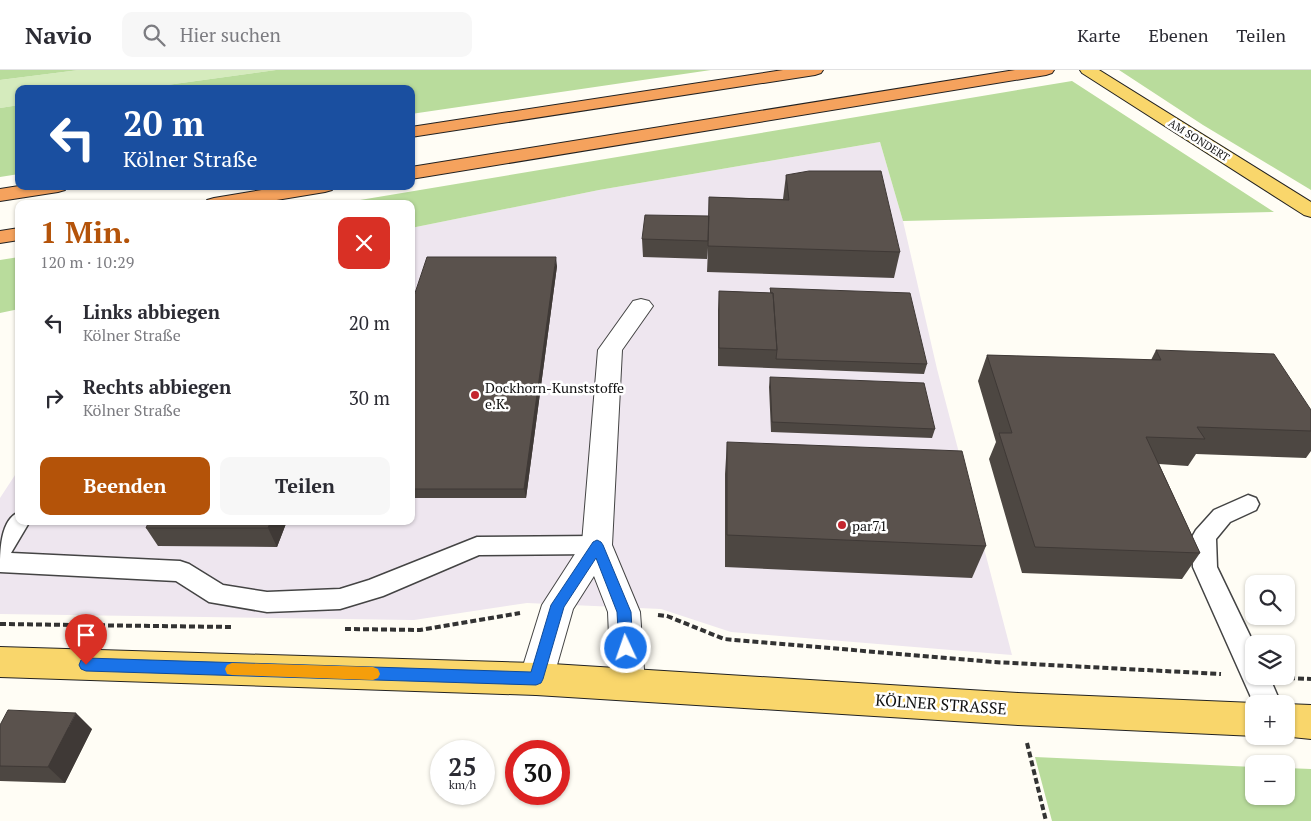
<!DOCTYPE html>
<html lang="de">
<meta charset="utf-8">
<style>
:root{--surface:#fff;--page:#f7f7f7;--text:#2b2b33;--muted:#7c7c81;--line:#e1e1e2;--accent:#b45309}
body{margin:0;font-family:"PT Serif",serif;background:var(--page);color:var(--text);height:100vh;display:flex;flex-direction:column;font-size:19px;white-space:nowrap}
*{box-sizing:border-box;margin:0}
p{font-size:16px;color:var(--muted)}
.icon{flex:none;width:28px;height:28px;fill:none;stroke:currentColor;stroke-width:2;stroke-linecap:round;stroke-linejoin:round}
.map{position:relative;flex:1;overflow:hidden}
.drawer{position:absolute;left:15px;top:130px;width:400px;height:325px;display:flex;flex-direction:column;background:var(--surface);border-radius:10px;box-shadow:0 1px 4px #0004}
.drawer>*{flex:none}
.hud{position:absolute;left:15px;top:15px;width:400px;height:105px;border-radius:10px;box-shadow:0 1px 4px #0004;background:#1a4fa0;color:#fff;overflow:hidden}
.buttons{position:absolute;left:1245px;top:505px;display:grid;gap:10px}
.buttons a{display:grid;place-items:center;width:50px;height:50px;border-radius:10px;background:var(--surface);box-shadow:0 1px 4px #0004;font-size:25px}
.speed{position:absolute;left:430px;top:670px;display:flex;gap:10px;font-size:25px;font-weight:700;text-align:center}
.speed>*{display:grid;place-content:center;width:65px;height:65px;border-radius:50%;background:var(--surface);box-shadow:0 1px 4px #0004;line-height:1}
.speed small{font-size:12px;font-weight:400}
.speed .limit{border:8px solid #d22;background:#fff;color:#111}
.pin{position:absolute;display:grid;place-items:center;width:42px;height:42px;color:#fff;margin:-51px -21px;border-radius:50% 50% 50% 0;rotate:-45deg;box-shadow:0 0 5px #0007}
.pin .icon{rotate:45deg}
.me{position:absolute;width:55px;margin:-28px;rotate:357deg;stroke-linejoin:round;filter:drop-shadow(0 0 4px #0008)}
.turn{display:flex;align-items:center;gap:18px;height:105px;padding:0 25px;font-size:22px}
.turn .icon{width:65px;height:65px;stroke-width:2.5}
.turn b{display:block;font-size:35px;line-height:42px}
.round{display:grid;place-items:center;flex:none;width:52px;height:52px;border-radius:10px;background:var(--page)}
.headline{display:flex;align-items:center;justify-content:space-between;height:85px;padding:0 25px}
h1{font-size:30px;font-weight:700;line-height:38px;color:var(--accent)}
.primary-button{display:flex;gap:10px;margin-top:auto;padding:10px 25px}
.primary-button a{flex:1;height:58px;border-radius:10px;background:var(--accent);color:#fff;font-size:20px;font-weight:700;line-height:58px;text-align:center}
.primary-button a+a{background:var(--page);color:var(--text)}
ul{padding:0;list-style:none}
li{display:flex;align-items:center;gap:15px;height:75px;padding:0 25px}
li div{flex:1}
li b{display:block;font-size:19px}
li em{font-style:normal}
header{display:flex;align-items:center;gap:30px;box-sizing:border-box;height:70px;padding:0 25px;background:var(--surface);border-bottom:1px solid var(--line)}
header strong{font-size:24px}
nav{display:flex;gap:28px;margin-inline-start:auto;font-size:18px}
.search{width:350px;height:45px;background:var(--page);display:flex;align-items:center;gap:12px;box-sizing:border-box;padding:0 18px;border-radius:10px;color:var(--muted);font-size:19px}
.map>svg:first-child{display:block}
.industrial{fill:#eee6ef}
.green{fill:#d5ebbd}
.forest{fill:#b9dc9c}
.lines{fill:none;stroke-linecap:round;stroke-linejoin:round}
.lane-casing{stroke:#444;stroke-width:3}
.street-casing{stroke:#444;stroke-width:2}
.primary-casing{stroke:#222;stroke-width:2}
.highway-casing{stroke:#222;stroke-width:2}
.path{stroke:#333;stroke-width:4;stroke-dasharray:6 3;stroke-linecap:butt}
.lane{fill:#fff;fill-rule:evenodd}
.street{fill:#fff;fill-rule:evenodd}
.primary{fill:#f9d66b;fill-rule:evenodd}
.highway{fill:#f5a25d;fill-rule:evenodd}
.wall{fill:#4d4742}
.shaded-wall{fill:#3f3936}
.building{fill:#5a524d;stroke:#3f3936}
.route{fill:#1a73e8;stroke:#114b97}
.slow{fill:#f59e0b}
.poi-dot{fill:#c4262e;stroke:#fff;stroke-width:2}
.labels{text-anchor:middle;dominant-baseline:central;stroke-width:5;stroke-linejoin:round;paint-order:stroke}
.far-street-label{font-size:11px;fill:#111;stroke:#fff}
.poi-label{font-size:14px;fill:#111;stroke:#fff;text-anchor:start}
.near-street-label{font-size:16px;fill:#111;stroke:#fff}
</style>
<header>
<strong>Navio</strong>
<div class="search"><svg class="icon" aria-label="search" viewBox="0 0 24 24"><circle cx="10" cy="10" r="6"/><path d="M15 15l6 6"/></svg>Hier suchen</div>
<nav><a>Karte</a><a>Ebenen</a><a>Teilen</a></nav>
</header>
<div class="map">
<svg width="1311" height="751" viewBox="0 0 1311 751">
<rect width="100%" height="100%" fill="#fffdf5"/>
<path class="industrial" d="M 880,72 L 903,151 L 937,299 L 1012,585 L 731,562 L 661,539 L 527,533 L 414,550 L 0,544 L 0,428 L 19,399 L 19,451 L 411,451 L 411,158 L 599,120 Z"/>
<path class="green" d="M 79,0 L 276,0 L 138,19 L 19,19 L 19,35 L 0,38 L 0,10 Z"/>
<path class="forest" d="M 0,0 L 79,0 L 0,10 Z
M 276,0 L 711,0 L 411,44 L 411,19 L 138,19 Z
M 1119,0 L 1311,0 L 1311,120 L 1203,55 Z
M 1072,11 L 1274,142 L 903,151 L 880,72 L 599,120 L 411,158 L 411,134 L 336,134 Z
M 19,35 L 19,104 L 0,107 L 0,38 Z
M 19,187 L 19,239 L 0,243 L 0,190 Z
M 1035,687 L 1254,697 L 1254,726 L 1286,726 L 1286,698 L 1311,699 L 1311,751 L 1052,751 Z"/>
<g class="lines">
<g class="lane-casing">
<path id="lane" d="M 1248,425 L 1256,428 L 1259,434 L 1256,440 L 1230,452 L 1216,469 L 1217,497 L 1254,574 L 1254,606 L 1269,606 L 1281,634 L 1254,634 L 1193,497 L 1192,467 L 1196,460 L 1214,440 Z
M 19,442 L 19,451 L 30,451 L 11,483 L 180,491 L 189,494 L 223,515 L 267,522 L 340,519 L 369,510 L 477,467 L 597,466 L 605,468 L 609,475 L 605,482 L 597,484 L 479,485 L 383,526 L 340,539 L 267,542 L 209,532 L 176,511 L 0,502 C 0,481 0,450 19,442 Z"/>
</g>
<g class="street-casing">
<path id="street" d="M 641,229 L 649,231 L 653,236 L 622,280 L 612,475 L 640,542 L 645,614 L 640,625 L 628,630 L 616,625 L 611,614 L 608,542 L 594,506 L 573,539 L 553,609 L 548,620 L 536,625 L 524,620 L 519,609 L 542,535 L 582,473 L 598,280 L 633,231 Z"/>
</g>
<g class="primary-casing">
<path id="primary" d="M 1080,0 L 1099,0 L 1311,132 L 1311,147 L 1304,145 L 1082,3 Z
M 0,577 L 536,593 L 1018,623 L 1254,633 L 1255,666 L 1018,655 L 536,625 L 0,607 Z
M 1286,634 L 1311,635 L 1311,669 L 1282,666 L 1286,666 Z"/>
</g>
<g class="highway-casing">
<path id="highway" d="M 783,0 L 823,0 L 821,3 L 815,5 L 411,67 L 411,57 Z
M 1015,0 L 1054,0 L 1052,3 L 1046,5 L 411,109 L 411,97 Z
M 19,116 L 68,116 L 65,120 L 58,122 L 0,131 L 0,119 Z
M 286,116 L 335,116 L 332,120 L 325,122 L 253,134 L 204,134 L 207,130 L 214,128 Z
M 19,158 L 19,170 L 0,173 L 0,161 Z"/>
</g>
<path class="path" d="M 658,545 L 667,546 L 724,569 L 993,592 L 1221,604
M 0,554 L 232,557
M 345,559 L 420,560 L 520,543
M 1289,608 L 1311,609
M 1027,673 L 1046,751"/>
<use href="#lane" class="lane"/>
<use href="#street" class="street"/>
<use href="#primary" class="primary"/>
<use href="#highway" class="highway"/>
</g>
<path class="wall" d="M 786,105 L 900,182 L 894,208 L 707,202 L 708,178 L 707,189 L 643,187 L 642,169 L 709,146 L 709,127 L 783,129 Z
M 557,196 L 526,428 L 411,428 L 411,235 Z
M 770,218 L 927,294 L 924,304 L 718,296 L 718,240 L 719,221 L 770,223 Z
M 1156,280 L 1311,340 L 1311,381 L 1306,388 L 1196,384 L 1188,396 L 1159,394 L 1200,483 L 1182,509 L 1022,503 L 989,389 L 996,372 L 978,311 L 987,285 L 1151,290 Z
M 770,307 L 935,359 L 932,368 L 771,362 L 769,317 Z
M 727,372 L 986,476 L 972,508 L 725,497 L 725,404 Z
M 287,451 L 277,477 L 158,476 L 146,458 Z
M 0,655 L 92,659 L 65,713 L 0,711 Z"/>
<path class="shaded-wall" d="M 556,187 L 557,196 L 526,428 L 524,419 Z
M 271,451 L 287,451 L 277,477 L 268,458 Z
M 76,643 L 92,659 L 65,713 L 48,697 Z"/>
<path class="building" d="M 809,101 L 881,101 L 900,182 L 708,176 L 709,127 L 789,130 L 786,105 Z
M 645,145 L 709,146 L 708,171 L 642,169 Z
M 427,187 L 556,187 L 524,419 L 411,419 L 411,235 Z
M 770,218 L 910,223 L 927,294 L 776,289 L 777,280 L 773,223 L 771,223 Z
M 719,221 L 773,223 L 777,280 L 719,278 Z
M 1156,280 L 1274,284 L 1311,340 L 1311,361 L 1197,357 L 1205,369 L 1146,367 L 1200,483 L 1035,477 L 999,363 L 1012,363 L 987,285 L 1161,290 Z
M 770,307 L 924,313 L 935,359 L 772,352 Z
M 727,372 L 962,381 L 986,476 L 727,465 Z
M 149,451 L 271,451 L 268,458 L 146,458 Z
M 8,640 L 76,643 L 48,697 L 0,696 L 0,655 Z"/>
<path class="route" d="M 597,470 L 601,472 L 603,475 L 631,542 L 633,578 L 631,582 L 626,584 L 621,582 L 619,578 L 617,542 L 596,488 L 564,537 L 543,609 L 541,613 L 536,615 L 86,601 L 81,599 L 79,595 L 81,590 L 86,588 L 531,602 L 551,535 L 593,472 Z"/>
<path class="slow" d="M 232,593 L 373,597 L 378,599 L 380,604 L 378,608 L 373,610 L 232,605 L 227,604 L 225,599 L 227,595 Z"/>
<g class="poi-dot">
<circle cx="475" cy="325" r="5"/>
<circle cx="842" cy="455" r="5"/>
</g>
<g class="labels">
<g class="far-street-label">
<text transform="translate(1199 70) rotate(32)">AM SONDERT</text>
</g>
<g class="poi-label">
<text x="485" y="317">Dockhorn-Kunststoffe<tspan x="485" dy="16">e.K.</tspan></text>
<text x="852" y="455">par71</text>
</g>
<g class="near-street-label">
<text transform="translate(941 634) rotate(4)">KÖLNER STRASSE</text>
</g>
</g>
</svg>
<div class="buttons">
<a><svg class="icon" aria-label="search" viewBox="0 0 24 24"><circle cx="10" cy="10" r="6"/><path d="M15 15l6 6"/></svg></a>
<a><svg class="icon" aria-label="layers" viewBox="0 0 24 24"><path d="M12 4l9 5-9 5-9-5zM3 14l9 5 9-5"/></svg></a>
<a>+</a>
<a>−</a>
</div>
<div class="speed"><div>25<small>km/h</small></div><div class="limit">30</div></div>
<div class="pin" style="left:86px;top:595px;background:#d93025"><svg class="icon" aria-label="arrive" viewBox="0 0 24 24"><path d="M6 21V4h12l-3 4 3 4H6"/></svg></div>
<svg class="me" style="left:626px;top:578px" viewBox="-20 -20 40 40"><circle r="17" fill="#1a73e8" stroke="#fff" stroke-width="3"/><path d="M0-11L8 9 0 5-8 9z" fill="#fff"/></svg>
<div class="hud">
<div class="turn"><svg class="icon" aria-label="left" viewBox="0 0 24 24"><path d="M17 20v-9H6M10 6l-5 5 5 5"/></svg><div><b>20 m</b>Kölner Straße</div></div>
</div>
<section class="drawer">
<div class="headline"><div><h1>1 Min.</h1><p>120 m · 10:29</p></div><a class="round" style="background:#d93025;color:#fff"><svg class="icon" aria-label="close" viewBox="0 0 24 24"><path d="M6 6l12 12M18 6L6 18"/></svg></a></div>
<ul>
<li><svg class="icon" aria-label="left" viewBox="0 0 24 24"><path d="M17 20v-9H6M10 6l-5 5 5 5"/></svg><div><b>Links abbiegen</b><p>Kölner Straße</p></div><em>20 m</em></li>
<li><svg class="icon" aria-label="right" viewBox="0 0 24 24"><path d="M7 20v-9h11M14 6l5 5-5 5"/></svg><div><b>Rechts abbiegen</b><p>Kölner Straße</p></div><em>30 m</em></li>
</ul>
<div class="primary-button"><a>Beenden</a><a>Teilen</a></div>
</section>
</div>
